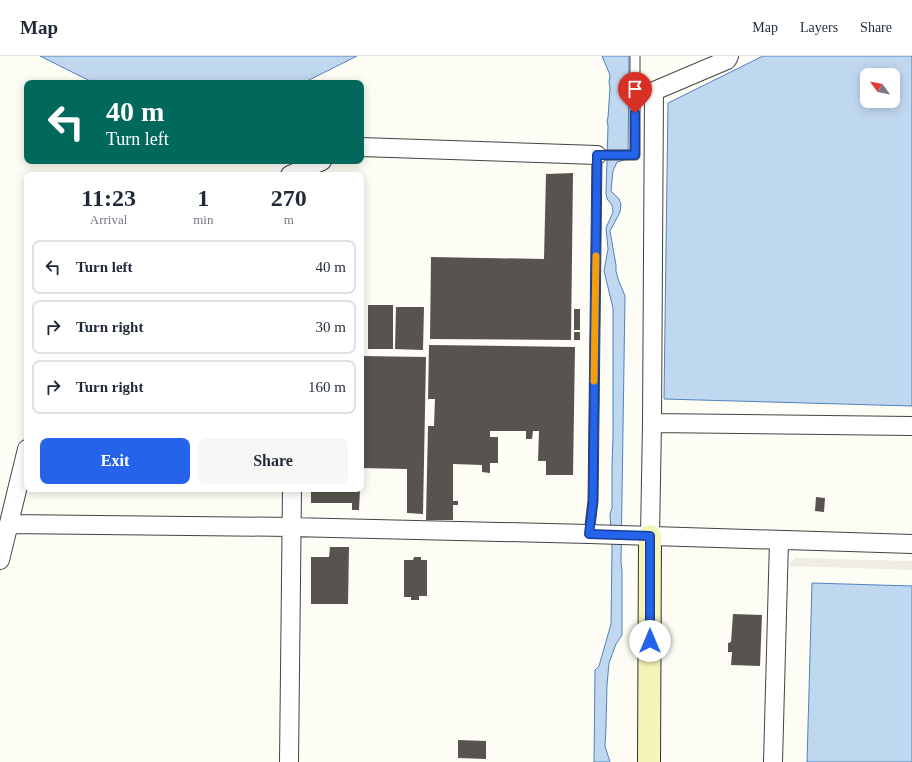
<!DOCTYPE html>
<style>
:root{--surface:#fff;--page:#f6f6f7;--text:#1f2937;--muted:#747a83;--line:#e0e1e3;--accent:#2563eb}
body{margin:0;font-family:Georgia,serif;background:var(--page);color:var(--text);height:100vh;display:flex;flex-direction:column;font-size:15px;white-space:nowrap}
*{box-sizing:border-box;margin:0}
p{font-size:13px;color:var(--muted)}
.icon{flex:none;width:22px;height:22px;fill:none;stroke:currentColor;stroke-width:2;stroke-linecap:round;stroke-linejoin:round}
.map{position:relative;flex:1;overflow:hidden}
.drawer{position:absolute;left:24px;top:116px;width:340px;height:320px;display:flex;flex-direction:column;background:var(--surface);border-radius:8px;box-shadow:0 2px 10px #0003}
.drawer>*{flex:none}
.top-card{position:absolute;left:24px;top:24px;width:340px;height:84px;border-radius:8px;box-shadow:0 2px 10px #0003;background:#00695c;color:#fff;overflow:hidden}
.needle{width:26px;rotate:303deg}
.buttons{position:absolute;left:860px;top:12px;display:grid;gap:8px}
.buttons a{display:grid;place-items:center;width:40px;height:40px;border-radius:8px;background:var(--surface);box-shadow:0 2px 10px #0003;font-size:20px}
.pin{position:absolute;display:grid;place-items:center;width:34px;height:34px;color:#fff;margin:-41px -17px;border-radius:50% 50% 50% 0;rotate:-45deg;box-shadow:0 0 4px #0007}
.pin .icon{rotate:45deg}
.me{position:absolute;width:44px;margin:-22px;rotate:0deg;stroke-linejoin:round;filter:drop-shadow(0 0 3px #0008)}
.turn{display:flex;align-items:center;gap:14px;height:84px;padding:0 16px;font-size:18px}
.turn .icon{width:52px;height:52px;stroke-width:2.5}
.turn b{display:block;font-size:28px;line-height:34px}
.eta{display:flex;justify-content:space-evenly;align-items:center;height:68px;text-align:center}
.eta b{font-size:24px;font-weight:700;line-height:28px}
.cta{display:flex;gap:8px;margin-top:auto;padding:8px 16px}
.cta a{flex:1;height:46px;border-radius:8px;background:var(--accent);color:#fff;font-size:16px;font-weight:700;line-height:46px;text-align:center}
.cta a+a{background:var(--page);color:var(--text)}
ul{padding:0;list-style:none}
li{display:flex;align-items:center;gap:12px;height:54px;margin:0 8px 6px;padding:0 8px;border:2px solid var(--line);border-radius:8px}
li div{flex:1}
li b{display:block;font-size:15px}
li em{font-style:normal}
header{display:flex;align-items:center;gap:24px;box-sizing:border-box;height:56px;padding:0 20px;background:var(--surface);border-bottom:1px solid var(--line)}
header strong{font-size:19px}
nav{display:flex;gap:22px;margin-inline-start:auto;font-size:14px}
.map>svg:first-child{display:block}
.plaza{fill:#efede3}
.water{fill:#bfd7ef;stroke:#4f83bd;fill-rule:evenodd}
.building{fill:#57534e}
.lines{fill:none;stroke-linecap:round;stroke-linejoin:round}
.lane-casing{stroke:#434343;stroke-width:11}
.street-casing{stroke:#434343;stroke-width:20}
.secondary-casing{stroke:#323232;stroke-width:24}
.lane{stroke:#fff;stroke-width:9}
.street{stroke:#fff;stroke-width:18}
.secondary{stroke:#f4f5b8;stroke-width:22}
.route-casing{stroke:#184099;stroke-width:10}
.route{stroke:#2563eb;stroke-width:7}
.slow{stroke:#f59e0b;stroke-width:7}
</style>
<header>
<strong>Map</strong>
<nav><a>Map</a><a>Layers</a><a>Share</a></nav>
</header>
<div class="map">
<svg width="912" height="706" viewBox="0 0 912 706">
<rect width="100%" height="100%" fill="#fefdf5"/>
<path class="plaza" d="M 795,502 L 912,505 L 912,514 L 788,510 L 790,507 Z"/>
<path class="water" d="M 40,0 L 357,0 L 303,27 L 94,27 Z
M 602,0 L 629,0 L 628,103 L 617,106 L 613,115 L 611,135 L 619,143 L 621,148 L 620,156 L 610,175 L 616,209 L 616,215 L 618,223 L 625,240 L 621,506 L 622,515 L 622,579 L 616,588 L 609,607 L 607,629 L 606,671 L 605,690 L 610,706 L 594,706 L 595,614 L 599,610 L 611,568 L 612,492 L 610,458 L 612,452 L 612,410 L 613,380 L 613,252 L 604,215 L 608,193 L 606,172 L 613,156 L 612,149 L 607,143 L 606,137 L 608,70 L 607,65 L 608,61 L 610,32 L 609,26 L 610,19 Z
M 763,0 L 912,0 L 912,350 L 664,343 L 668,47 ZM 867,19 L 893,19 L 893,45 L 867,45 Z
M 812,527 L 912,530 L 912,706 L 807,706 Z"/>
<path class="building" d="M 573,117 L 571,284 L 430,283 L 431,201 L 544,203 L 546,118 Z
M 368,249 L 393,249 L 393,293 L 368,293 Z
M 396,251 L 424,251 L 423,294 L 395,293 Z
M 574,253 L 580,253 L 580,274 L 574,274 Z
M 574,276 L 580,276 L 580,284 L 574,284 Z
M 429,289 L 575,291 L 573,419 L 546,419 L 546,405 L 538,405 L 539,375 L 533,375 L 532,383 L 526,383 L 526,375 L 490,375 L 490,381 L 498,381 L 498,407 L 490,407 L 490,417 L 482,416 L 482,409 L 453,408 L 453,445 L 458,445 L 458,449 L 453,449 L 453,464 L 426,464 L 428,370 L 434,370 L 435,343 L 428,343 Z
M 361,300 L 426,301 L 423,458 L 407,457 L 407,413 L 361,412 Z
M 311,433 L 360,433 L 359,454 L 352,454 L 352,447 L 311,447 Z
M 816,441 L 825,442 L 824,456 L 815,455 Z
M 330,491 L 349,491 L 348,548 L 311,548 L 311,501 L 329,501 Z
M 414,501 L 421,501 L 421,504 L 427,504 L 427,540 L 419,540 L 419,544 L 411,544 L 411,541 L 404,541 L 404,504 L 413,504 Z
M 733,558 L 762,559 L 760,610 L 731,609 L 732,596 L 728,596 L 728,587 L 731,586 Z
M 458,684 L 486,685 L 486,703 L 458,702 Z"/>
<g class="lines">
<g class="lane-casing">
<path id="lane" d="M 589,478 L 593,445 L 597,99 L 635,99 L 635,0"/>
</g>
<g class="street-casing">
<path id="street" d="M 361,91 L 597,99
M 290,119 L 322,105
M 652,367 L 912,370
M 9,468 L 291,471 L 589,478 L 912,488
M 650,480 L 652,367 L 654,35 L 727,4 L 729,0
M 0,504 L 27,393
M 289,706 L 292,433
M 773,706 L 779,484"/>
</g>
<g class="secondary-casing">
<path id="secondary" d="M 649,706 L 650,480"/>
</g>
<use href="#lane" class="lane"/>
<use href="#street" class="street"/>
<use href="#secondary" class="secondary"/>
</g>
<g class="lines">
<g class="route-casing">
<path id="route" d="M 635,57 L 635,99 L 597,99 L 593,445 L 589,478 L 650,480 L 650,585"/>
</g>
<use href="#route" class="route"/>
<path class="slow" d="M 594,325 L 596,200"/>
</g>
</svg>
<div class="buttons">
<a><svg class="needle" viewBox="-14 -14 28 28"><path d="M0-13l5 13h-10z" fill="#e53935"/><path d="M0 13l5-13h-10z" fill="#747a83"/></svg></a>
</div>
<div class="pin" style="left:635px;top:57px;background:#d93025"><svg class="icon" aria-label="arrive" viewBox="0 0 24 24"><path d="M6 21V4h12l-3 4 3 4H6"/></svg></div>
<svg class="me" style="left:650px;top:585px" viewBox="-20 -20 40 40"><circle r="19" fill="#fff"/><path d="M0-13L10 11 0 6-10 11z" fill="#2563eb"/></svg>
<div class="top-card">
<div class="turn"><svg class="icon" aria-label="left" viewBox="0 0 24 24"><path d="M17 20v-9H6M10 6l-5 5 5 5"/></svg><div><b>40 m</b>Turn left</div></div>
</div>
<section class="drawer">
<div class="eta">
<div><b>11:23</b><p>Arrival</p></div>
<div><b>1</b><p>min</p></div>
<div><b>270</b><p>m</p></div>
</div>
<ul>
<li><svg class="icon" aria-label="left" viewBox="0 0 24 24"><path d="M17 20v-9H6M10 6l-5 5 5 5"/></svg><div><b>Turn left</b></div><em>40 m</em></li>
<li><svg class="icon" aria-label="right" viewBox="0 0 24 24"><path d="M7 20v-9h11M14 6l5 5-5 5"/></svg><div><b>Turn right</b></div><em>30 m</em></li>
<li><svg class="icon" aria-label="right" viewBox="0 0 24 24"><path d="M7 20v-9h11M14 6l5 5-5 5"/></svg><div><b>Turn right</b></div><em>160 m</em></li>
</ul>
<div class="cta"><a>Exit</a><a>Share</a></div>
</section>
</div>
